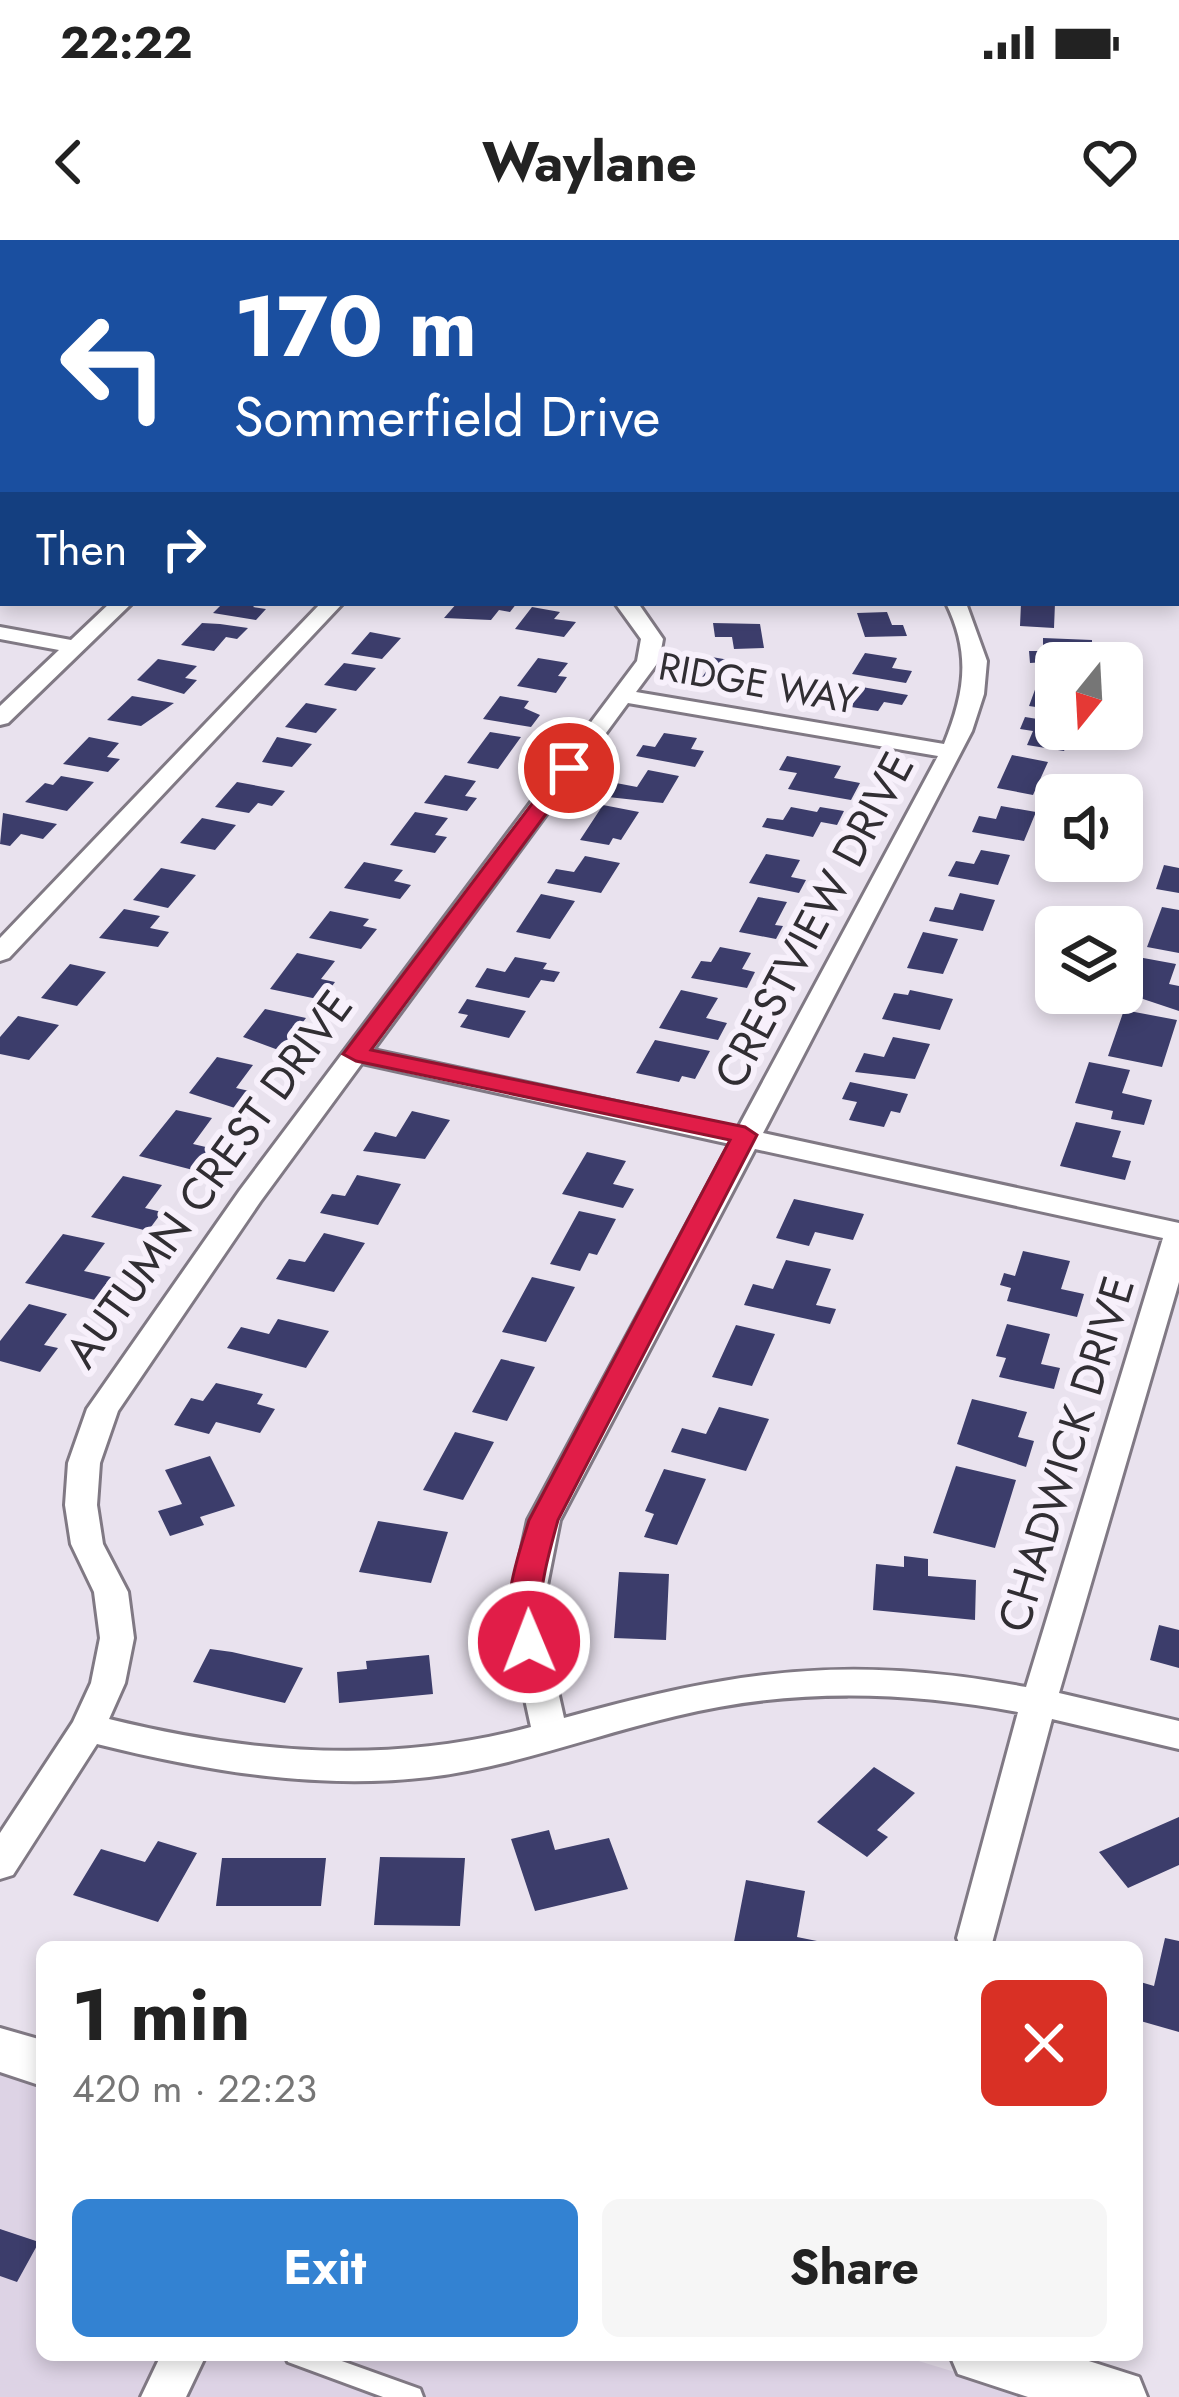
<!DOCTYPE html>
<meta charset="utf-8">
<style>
:root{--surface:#fff;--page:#f6f6f6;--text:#222;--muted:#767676;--accent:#3382d2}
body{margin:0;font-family:Jost,sans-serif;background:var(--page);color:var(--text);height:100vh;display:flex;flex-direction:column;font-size:45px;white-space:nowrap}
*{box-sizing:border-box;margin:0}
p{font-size:39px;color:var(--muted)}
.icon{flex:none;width:66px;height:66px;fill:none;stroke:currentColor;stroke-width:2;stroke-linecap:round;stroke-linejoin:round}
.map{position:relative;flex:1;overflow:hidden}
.drawer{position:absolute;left:36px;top:1701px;width:1107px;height:420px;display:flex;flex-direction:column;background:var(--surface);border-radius:18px;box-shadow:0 6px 18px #0003}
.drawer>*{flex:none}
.banner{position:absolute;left:0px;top:0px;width:1179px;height:366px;box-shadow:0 6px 18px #0003;background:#1a4fa0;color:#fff;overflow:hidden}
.needle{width:78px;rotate:198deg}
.tools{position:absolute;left:1035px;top:402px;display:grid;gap:24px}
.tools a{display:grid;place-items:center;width:108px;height:108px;border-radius:18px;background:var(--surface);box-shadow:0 6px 18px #0003;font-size:60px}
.pin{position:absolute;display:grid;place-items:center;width:102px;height:102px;color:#fff;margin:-51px;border:6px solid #fff;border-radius:50%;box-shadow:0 3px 12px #0007}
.me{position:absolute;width:132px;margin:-66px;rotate:359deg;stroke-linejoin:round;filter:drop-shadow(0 0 9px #0008)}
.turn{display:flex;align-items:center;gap:42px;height:252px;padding:0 36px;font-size:54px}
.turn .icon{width:156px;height:156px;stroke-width:2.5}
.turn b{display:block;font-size:84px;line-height:102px}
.then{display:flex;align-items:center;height:114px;padding:0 36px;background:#0003;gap:24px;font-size:45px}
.round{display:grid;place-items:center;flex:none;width:126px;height:126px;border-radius:18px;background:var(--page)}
.summary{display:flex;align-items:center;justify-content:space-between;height:204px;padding:0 36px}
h1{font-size:72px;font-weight:700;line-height:90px}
.button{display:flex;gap:24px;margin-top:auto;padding:24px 36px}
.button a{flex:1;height:138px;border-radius:18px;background:var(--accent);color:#fff;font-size:48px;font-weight:700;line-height:138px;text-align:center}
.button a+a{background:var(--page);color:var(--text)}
.status{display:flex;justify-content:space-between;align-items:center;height:84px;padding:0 60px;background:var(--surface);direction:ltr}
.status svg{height:33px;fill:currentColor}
header{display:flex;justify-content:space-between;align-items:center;height:156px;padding:0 36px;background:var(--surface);font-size:54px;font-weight:700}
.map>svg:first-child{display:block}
.built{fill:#ddd3e5}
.building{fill:#3c3d6b}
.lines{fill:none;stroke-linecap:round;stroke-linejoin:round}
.service-casing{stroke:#807984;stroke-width:6}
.minor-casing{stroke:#807984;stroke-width:6}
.tertiary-casing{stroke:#807984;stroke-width:6}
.service{fill:#fff;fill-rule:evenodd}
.minor{fill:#fff;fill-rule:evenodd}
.tertiary{fill:#fff;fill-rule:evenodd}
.route{fill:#e11d48;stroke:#92132f;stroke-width:3}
.labels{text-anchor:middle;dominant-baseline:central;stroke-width:12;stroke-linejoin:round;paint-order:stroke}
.far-street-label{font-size:39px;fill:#312e33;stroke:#f7f0fb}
.street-label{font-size:45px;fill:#312e33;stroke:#f7f0fb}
</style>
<div class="status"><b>22:22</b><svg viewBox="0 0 49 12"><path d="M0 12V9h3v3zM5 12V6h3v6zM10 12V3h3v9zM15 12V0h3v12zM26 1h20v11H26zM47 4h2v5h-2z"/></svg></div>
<header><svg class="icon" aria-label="back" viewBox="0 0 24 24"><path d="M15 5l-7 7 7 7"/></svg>Waylane<svg class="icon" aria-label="heart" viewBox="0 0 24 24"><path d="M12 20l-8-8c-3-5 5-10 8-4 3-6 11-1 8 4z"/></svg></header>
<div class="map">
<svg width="1179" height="2157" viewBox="0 0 1179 2157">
<rect width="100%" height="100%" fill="#e9e2ee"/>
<path class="built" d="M 0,1826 L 42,1840 L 42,2115 L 899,2115 L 1037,2157 L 0,2157 Z"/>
<path class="building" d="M 223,363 L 257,363 L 253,367 L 266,369 L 256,380 L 213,373 Z
M 457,363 L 517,363 L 510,372 L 499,370 L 491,380 L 444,378 Z
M 1021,363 L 1055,363 L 1054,388 L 1020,386 Z
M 532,367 L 560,372 L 554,379 L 576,382 L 564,397 L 515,389 Z
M 887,372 L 892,385 L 903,385 L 907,396 L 865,397 L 857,373 Z
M 202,383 L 220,384 L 248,388 L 237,399 L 226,397 L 214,411 L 181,405 Z
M 713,383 L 760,384 L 764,408 L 734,409 L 732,397 L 715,397 Z
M 370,392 L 401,398 L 382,419 L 351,414 Z
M 1043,398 L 1092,400 L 1092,410 L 1075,409 L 1076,420 L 1030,423 L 1029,411 L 1043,411 Z
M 865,413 L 897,418 L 892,428 L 912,431 L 906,443 L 852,434 Z
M 700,415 L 741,422 L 727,443 L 701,439 L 709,427 L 694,424 Z
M 538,418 L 568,423 L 558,436 L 567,437 L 556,453 L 517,446 Z
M 158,419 L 197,426 L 185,438 L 197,440 L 184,454 L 137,440 Z
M 344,423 L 376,428 L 356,451 L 324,445 Z
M 1040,436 L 1056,438 L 1056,470 L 1029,466 Z
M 862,447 L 908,455 L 902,465 L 884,462 L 878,471 L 851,467 Z
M 132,456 L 174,463 L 141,486 L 107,480 Z
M 500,456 L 529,461 L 524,468 L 540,475 L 531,487 L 483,479 Z
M 306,463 L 337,469 L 316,493 L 285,487 Z
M 1025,477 L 1056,482 L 1056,489 L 1074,489 L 1064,511 L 1027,505 L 1033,491 L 1020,489 Z
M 490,492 L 521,497 L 498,529 L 467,523 Z
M 664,493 L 697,498 L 691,509 L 704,511 L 695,527 L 636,516 L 643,505 L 655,507 Z
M 89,497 L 119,503 L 107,517 L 120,519 L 108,532 L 63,524 Z
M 277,497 L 312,504 L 292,527 L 262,522 Z
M 1012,515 L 1048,522 L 1033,555 L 997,548 Z
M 787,516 L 841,526 L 834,538 L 860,543 L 851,560 L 788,549 L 797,533 L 779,530 Z
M 648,530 L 679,536 L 663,563 L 608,557 L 616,543 L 637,547 Z
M 445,535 L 476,541 L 465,556 L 477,558 L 467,571 L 424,563 Z
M 61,536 L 94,542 L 67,571 L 25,562 L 45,543 L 53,545 Z
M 237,542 L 285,551 L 272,566 L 258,563 L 249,573 L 215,567 Z
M 603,565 L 639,572 L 621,600 L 613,598 L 609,605 L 580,600 Z
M 1001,566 L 1036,572 L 1024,601 L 972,592 L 979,576 L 996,579 Z
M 791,567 L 817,572 L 820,567 L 844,571 L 837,585 L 821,582 L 813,597 L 762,587 L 767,578 L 783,580 Z
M 415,572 L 448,578 L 435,595 L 447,597 L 435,613 L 390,605 Z
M 3,573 L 57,584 L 43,599 L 21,594 L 10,606 L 0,604 Z
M 202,578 L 236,585 L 215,610 L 180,603 Z
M 981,610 L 1010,615 L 998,645 L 948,636 L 956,621 L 974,624 Z
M 766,614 L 800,620 L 791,637 L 806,640 L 799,653 L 749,643 Z
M 585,616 L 620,623 L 601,653 L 547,643 L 556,629 L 574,632 Z
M 364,622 L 403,630 L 394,641 L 411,645 L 400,659 L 344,648 Z
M 1164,625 L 1179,628 L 1179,653 L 1156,649 Z
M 161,628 L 196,635 L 168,668 L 133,660 Z
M 960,653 L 995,660 L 983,691 L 929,681 L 935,667 L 953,670 Z
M 541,654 L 575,661 L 550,699 L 516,692 Z
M 758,657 L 787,662 L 775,685 L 783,686 L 776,699 L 739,692 Z
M 1162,667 L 1179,670 L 1179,713 L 1147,707 Z
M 124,669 L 160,676 L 150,688 L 169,692 L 158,707 L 99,698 Z
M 330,671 L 369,679 L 363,686 L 377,689 L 361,709 L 309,698 Z
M 923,692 L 958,699 L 943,734 L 907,728 Z
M 720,707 L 751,713 L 742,729 L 755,732 L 747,748 L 691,738 L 701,721 L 711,722 Z
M 297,713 L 335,721 L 321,739 L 335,742 L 322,760 L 270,749 Z
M 1127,715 L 1176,724 L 1169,744 L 1179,746 L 1179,771 L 1122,752 Z
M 515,717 L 547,723 L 543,729 L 560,732 L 554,742 L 541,740 L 529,758 L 475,747 L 487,728 L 505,732 Z
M 70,724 L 106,732 L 77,766 L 41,758 Z
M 681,750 L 718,758 L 706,778 L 727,783 L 718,800 L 659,788 Z
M 910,750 L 953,759 L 940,790 L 882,779 L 894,753 L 908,755 Z
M 467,759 L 526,771 L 509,798 L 460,787 L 468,775 L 458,773 Z
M 265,769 L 306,778 L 281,811 L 243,797 Z
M 1124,770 L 1177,780 L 1162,827 L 1108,816 Z
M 18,776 L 59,785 L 29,820 L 0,814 L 0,797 Z
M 893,797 L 930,804 L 915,839 L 855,832 L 864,813 L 884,817 Z
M 655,800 L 710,811 L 695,839 L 682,836 L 679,842 L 636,833 Z
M 217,817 L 253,825 L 236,848 L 254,852 L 241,870 L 189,853 Z
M 1089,822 L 1130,830 L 1122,853 L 1152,860 L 1144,885 L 1111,879 L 1113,871 L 1075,863 Z
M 850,842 L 908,854 L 900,873 L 891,871 L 884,887 L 849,880 L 857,862 L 842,859 Z
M 176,870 L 212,878 L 193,904 L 210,908 L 193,930 L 139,916 Z
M 412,871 L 450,880 L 425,919 L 363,911 L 375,892 L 396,897 Z
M 1076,882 L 1121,891 L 1112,917 L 1131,921 L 1125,940 L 1060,926 Z
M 587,912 L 626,921 L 613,944 L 634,949 L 623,968 L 562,954 Z
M 357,935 L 401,944 L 378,985 L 320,973 L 332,954 L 345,956 Z
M 123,936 L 162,945 L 145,968 L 162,972 L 148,991 L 91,977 Z
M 794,959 L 864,974 L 853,1000 L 815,992 L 809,1006 L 776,998 Z
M 579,971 L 616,979 L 597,1015 L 589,1013 L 580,1031 L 550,1024 Z
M 324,993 L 365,1003 L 334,1052 L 276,1039 L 289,1019 L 305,1022 Z
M 63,994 L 105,1003 L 84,1031 L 111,1037 L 95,1060 L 25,1043 Z
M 1023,1011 L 1070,1021 L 1061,1049 L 1084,1054 L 1077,1077 L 1007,1061 L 1011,1048 L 1000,1045 L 1004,1033 L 1015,1036 Z
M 786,1020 L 831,1029 L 816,1065 L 836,1069 L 830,1084 L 744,1065 L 753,1044 L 773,1049 Z
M 532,1037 L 575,1047 L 546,1102 L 502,1092 Z
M 29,1064 L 67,1074 L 44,1105 L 58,1108 L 40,1132 L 0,1121 L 0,1101 Z
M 278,1079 L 329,1091 L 306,1128 L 227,1108 L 241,1087 L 269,1094 Z
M 1007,1084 L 1050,1094 L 1041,1124 L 1060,1128 L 1054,1149 L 999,1137 L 1006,1118 L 996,1116 Z
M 736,1085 L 775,1094 L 752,1146 L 712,1137 Z
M 501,1119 L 535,1127 L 507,1181 L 472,1172 Z
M 216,1143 L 263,1154 L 257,1164 L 275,1169 L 260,1193 L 216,1182 L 209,1194 L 174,1185 L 191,1158 L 203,1161 Z
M 972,1159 L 1027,1172 L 1018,1197 L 1034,1201 L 1026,1227 L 957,1204 Z
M 719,1167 L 769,1179 L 746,1231 L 671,1212 L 682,1188 L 706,1194 Z
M 455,1192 L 494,1202 L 463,1260 L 423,1250 Z
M 210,1216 L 235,1266 L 200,1277 L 204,1285 L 170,1296 L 158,1271 L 182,1264 L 165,1230 Z
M 956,1226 L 1016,1240 L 995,1308 L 933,1293 Z
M 664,1229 L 706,1239 L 677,1305 L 644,1297 L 654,1274 L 645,1271 Z
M 378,1281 L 448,1292 L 431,1343 L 359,1332 Z
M 904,1316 L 928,1319 L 928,1336 L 976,1340 L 975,1380 L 873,1370 L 876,1324 L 904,1327 Z
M 619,1332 L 669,1334 L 666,1400 L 614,1398 Z
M 1159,1385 L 1179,1390 L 1179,1428 L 1150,1420 Z
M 210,1409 L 232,1412 L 303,1428 L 285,1463 L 193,1442 Z
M 429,1415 L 433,1454 L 339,1463 L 337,1432 L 367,1429 L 366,1421 Z
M 874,1527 L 915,1553 L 877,1590 L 888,1597 L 867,1617 L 817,1582 Z
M 1179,1577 L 1179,1625 L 1128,1648 L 1099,1612 Z
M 549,1590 L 555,1610 L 609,1598 L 628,1649 L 535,1671 L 511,1599 Z
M 158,1601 L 197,1613 L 158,1682 L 73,1655 L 101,1609 L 145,1622 Z
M 380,1617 L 465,1618 L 460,1686 L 374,1685 Z
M 222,1618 L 326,1618 L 321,1666 L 216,1666 Z
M 746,1640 L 805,1651 L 797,1697 L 827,1703 L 826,1707 L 733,1707 Z
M 1165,1698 L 1179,1701 L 1179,1792 L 1137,1780 L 1137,1741 L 1154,1746 Z
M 0,1989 L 39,2002 L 17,2042 L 0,2036 Z"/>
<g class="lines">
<g class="service-casing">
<path id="service" d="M 285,2115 L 325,2115 L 420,2149 L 423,2157 L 383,2157 L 288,2122 Z"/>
</g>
<g class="minor-casing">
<path id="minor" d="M 588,0 L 623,0 L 625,3 L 590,3 Z
M 1179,69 L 1179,85 L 1176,86 L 1176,70 Z
M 3,82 L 3,93 L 0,94 L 0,83 Z
M 0,112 L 3,112 L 3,122 L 0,122 Z
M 0,236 L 3,237 L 3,249 L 0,248 Z
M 1176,261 L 1179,262 L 1179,274 L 1176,273 Z
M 110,363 L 132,363 L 8,483 L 0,485 L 0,466 L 59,410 L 0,399 L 0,387 L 71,400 Z
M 321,363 L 343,363 L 9,718 L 0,721 L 0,698 Z
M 615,363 L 638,363 L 663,399 L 659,421 L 636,452 L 944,504 C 965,452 971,414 946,363 L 966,363 L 987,421 L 984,454 L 972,491 L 763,893 L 1179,983 L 1179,1042 L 1059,1453 L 1179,1481 L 1179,1509 L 1052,1479 L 991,1707 L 961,1707 L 957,1698 L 1018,1472 C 903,1451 791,1448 676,1476 C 594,1495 513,1527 429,1537 C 316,1550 206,1531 97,1504 L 13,1635 L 0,1639 L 0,1593 L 73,1482 L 91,1443 L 100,1398 L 94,1352 L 71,1304 L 65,1265 L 68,1223 L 87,1169 L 240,950 L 637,421 L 641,399 ZM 628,463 L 938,516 L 738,888 L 373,810 ZM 362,823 L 730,904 L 528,1280 L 507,1376 L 531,1487 C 389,1525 251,1514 109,1479 L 125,1443 L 134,1398 L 128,1352 L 103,1304 L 97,1265 L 100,1223 L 118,1171 L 260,962 ZM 755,909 L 1163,998 L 1026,1447 C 846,1414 738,1430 564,1478 L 541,1376 L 560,1280 Z
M 161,2115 L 206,2115 L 186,2157 L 141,2157 Z"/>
</g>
<g class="tertiary-casing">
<path id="tertiary" d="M 0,1788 L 42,1800 L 42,1846 L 0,1832 Z
M 950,2115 L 1070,2115 L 1139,2137 L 1147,2157 L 1028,2157 L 958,2134 Z"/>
</g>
<use href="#service" class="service"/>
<use href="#minor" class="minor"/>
<use href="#tertiary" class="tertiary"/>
</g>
<path class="route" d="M 569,522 L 580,528 L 371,810 L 745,887 L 757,895 L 558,1280 C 550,1310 541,1340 540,1371 C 539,1386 546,1397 540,1411 L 518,1411 C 497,1371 517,1320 529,1280 L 730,900 L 356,821 L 343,814 L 562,524 Z"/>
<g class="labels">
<g class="far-street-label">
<text transform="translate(758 443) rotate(10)">RIDGE WAY</text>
</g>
<g class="street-label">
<text transform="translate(814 680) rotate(-62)">CRESTVIEW DRIVE</text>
<text transform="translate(209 939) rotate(-54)">AUTUMN CREST DRIVE</text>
<text transform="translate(1066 1214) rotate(-73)">CHADWICK DRIVE</text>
</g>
</g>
</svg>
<div class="tools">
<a><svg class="needle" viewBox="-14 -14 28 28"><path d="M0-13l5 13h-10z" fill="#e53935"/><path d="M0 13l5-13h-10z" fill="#767676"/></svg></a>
<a><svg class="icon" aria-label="sound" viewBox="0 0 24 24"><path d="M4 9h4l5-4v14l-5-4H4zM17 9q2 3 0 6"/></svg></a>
<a><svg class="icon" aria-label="layers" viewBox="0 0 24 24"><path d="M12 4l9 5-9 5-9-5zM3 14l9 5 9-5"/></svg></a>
</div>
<div class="pin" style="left:569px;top:528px;background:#d93025"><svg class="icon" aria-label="arrive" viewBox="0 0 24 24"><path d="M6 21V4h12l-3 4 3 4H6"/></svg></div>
<svg class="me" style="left:529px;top:1402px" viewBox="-20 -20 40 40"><circle r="17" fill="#e11d48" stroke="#fff" stroke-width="3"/><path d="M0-11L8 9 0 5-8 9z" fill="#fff"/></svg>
<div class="banner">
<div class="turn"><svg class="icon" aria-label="left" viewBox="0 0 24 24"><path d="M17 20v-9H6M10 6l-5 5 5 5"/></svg><div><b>170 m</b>Sommerfield Drive</div></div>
<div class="then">Then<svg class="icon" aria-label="right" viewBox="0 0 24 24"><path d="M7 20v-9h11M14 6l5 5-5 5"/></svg></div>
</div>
<section class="drawer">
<div class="summary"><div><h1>1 min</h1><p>420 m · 22:23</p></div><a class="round" style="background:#d93025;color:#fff"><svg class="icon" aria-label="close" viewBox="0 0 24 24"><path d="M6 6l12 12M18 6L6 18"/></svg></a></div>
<div class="button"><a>Exit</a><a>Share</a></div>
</section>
</div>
